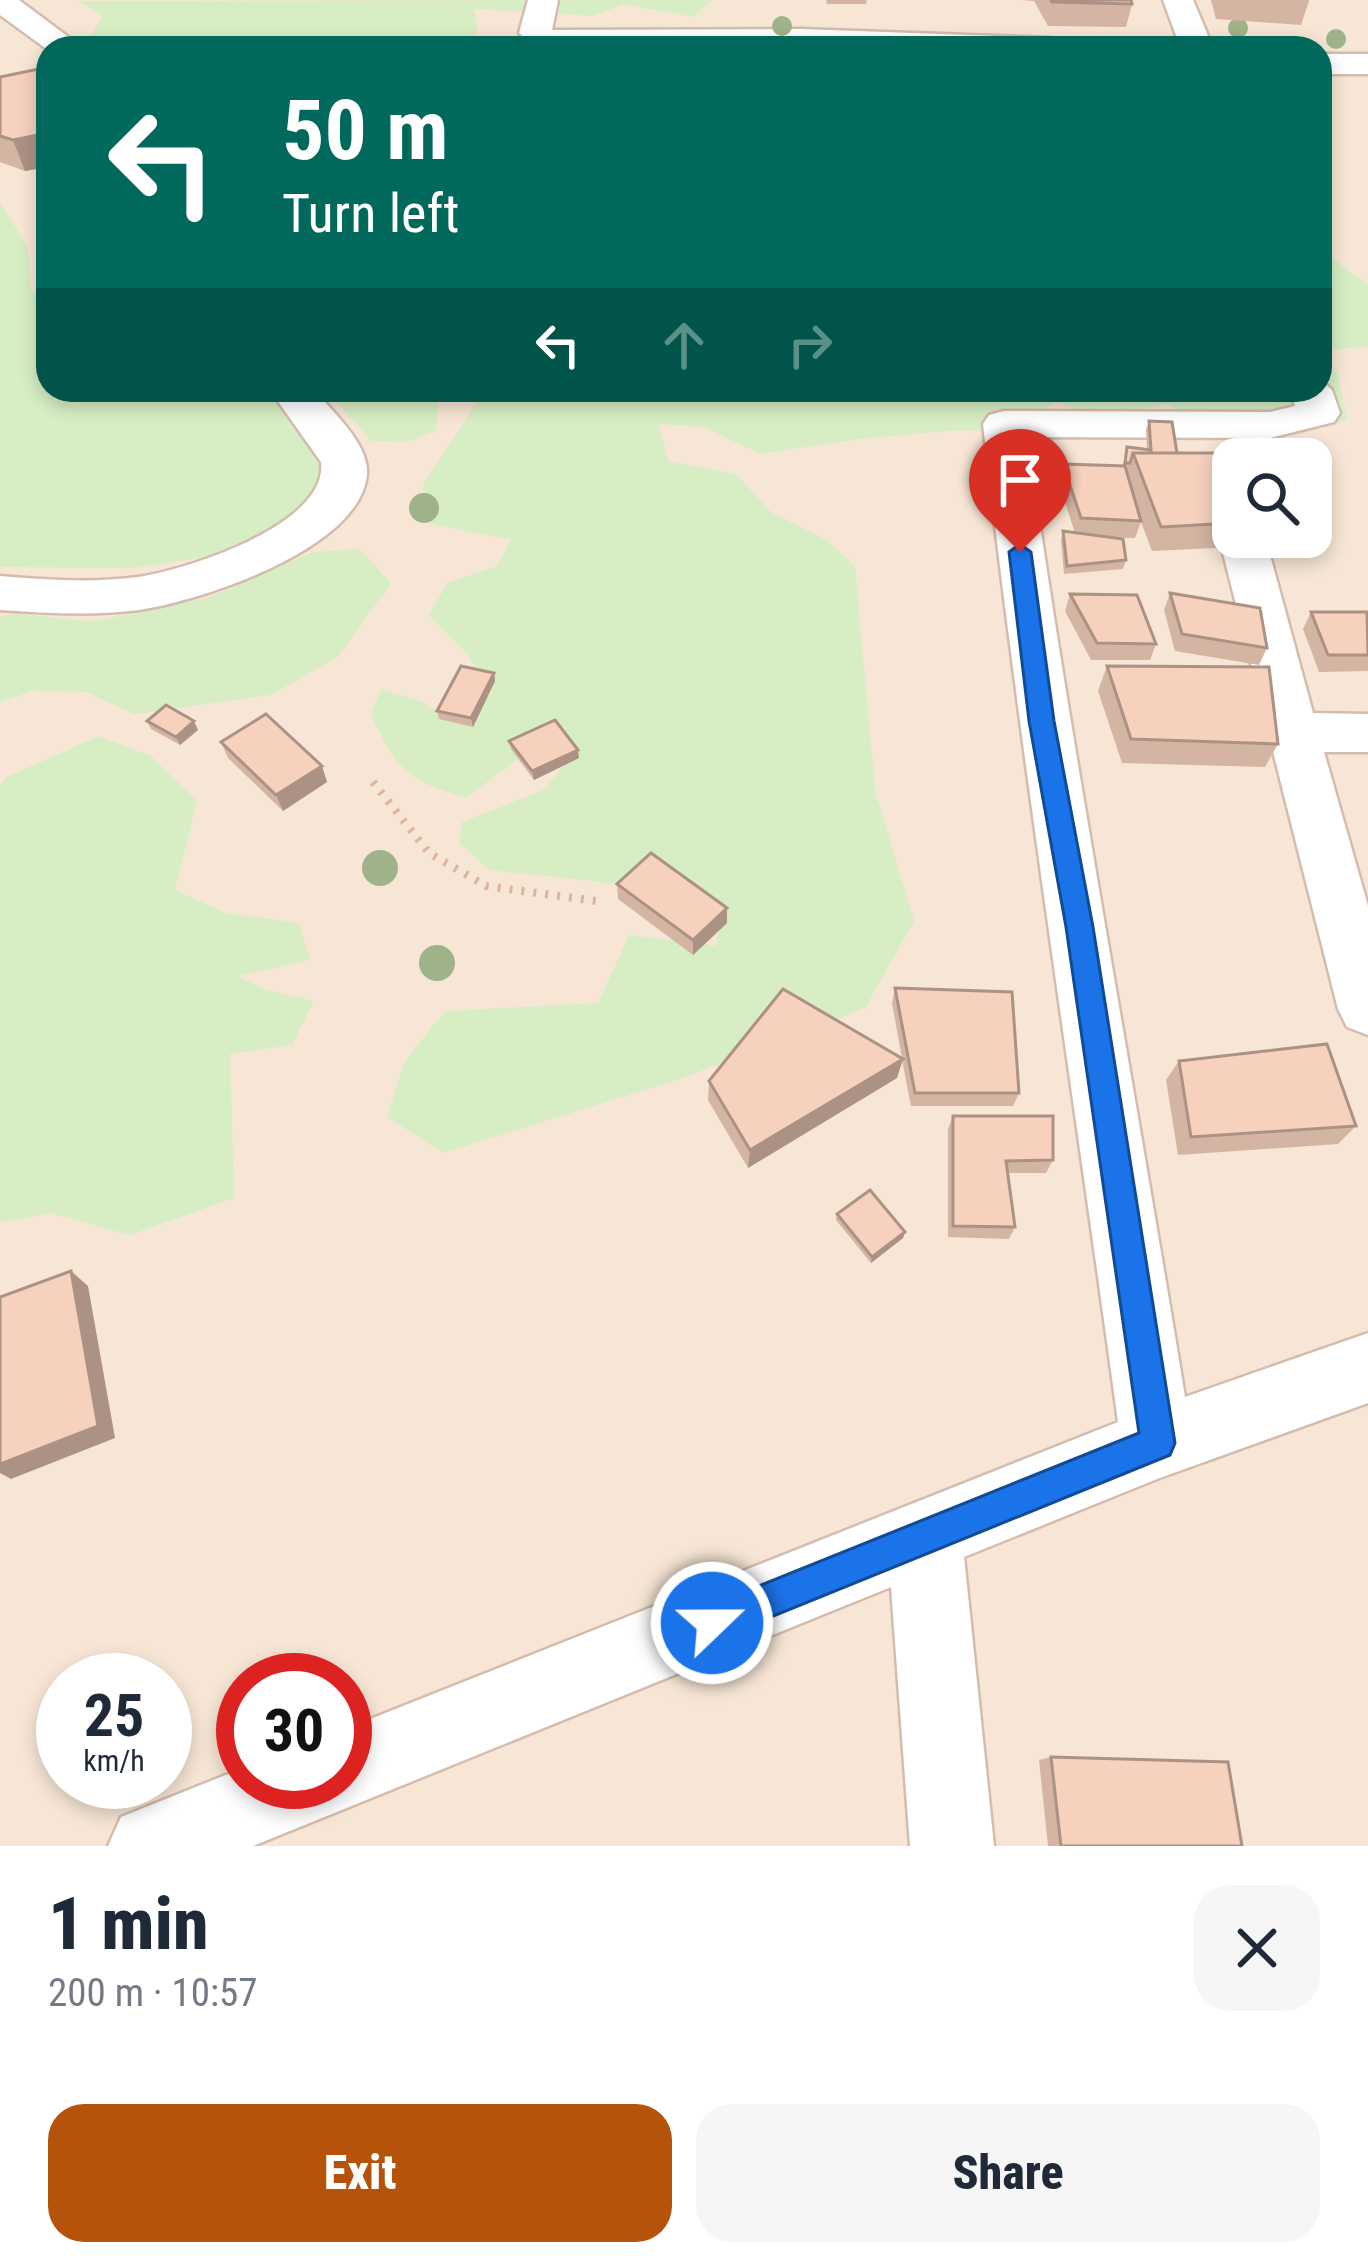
<!DOCTYPE html>
<meta charset="utf-8">
<style>
:root{--surface:#fff;--page:#f6f6f7;--text:#1f2937;--muted:#747a83;--accent:#b45309}
body{margin:0;font-family:"Roboto Condensed",sans-serif;background:var(--page);color:var(--text);height:100vh;display:flex;flex-direction:column;font-size:45px;white-space:nowrap}
*{box-sizing:border-box;margin:0}
p{font-size:39px;color:var(--muted)}
.icon{flex:none;width:66px;height:66px;fill:none;stroke:currentColor;stroke-width:2;stroke-linecap:round;stroke-linejoin:round}
.map{position:relative;height:1846px;overflow:hidden}
.panel{display:flex;flex-direction:column;background:var(--surface);flex:1}
.panel>*{flex:none}
.top-card{position:absolute;left:36px;top:36px;width:1296px;height:366px;border-radius:36px;box-shadow:0 6px 18px #0003;background:#00695c;color:#fff;overflow:hidden}
.tools{position:absolute;left:1212px;top:438px;display:grid;gap:24px}
.tools a{display:grid;place-items:center;width:120px;height:120px;border-radius:24px;background:var(--surface);box-shadow:0 6px 18px #0003;font-size:60px}
.speed{position:absolute;left:36px;top:1653px;display:flex;gap:24px;font-size:60px;font-weight:700;text-align:center}
.speed>*{display:grid;place-content:center;width:156px;height:156px;border-radius:50%;background:var(--surface);box-shadow:0 6px 18px #0003;line-height:1}
.speed small{font-size:30px;font-weight:400}
.speed .limit{border:18px solid #d22;background:#fff;color:#111}
.pin{position:absolute;display:grid;place-items:center;width:102px;height:102px;color:#fff;margin:-123px -51px;border-radius:50% 50% 50% 0;rotate:-45deg;box-shadow:0 0 12px #0007}
.pin .icon{rotate:45deg}
.me{position:absolute;width:132px;margin:-66px;rotate:68deg;stroke-linejoin:round;filter:drop-shadow(0 0 9px #0008)}
.turn{display:flex;align-items:center;gap:42px;height:252px;padding:0 48px;font-size:54px}
.turn .icon{width:156px;height:156px;stroke-width:2.5}
.turn b{display:block;font-size:84px;line-height:102px}
.lanes{display:flex;align-items:center;height:114px;padding:0 48px;background:#0003;justify-content:center;gap:60px;direction:ltr}
.lanes .off{opacity:.35}
.round{display:grid;place-items:center;flex:none;width:126px;height:126px;border-radius:36px;background:var(--page)}
.summary{display:flex;align-items:center;justify-content:space-between;height:204px;padding:0 48px}
h1{font-size:72px;font-weight:800;line-height:90px}
.primary-button{display:flex;gap:24px;margin-top:auto;padding:24px 48px}
.primary-button a{flex:1;height:138px;border-radius:36px;background:var(--accent);color:#fff;font-size:48px;font-weight:800;line-height:138px;text-align:center}
.primary-button a+a{background:var(--page);color:var(--text)}
.map>svg:first-child{display:block}
.residential{fill:#f7e6d5;fill-rule:evenodd}
.green{fill:#d7eec4}
.lines{fill:none;stroke-linecap:round;stroke-linejoin:round}
.street-casing{stroke:#d4bdae;stroke-width:5}
.path{stroke:#dcb49f;stroke-width:8;stroke-dasharray:3 9;stroke-linecap:butt}
.street{fill:#fff;fill-rule:evenodd}
.tree{fill:#9fb289}
.wall{fill:#d4b4a3}
.shaded-wall{fill:#ac9284}
.building{fill:#f6d1bd;stroke:#ac9284;stroke-width:3}
.route{fill:#1a73e8;stroke:#114b97;stroke-width:3}
</style>
<div class="map">
<svg width="1368" height="1846" viewBox="0 0 1368 1846">
<rect width="100%" height="100%" fill="#fef4e8"/>
<path class="residential" d="M 0,0 L 1368,0 L 1368,1846 L 0,1846 ZM 48,48 L 1320,48 L 1320,390 L 48,390 ZM 1233,459 L 1311,459 L 1311,537 L 1233,537 ZM 63,1680 L 165,1680 L 165,1782 L 63,1782 ZM 243,1680 L 345,1680 L 345,1782 L 243,1782 Z"/>
<path class="green" d="M 712,0 L 693,17 L 624,4 L 593,16 L 474,9 L 478,30 L 465,48 L 105,48 L 87,44 L 102,16 L 78,1 Z
M 0,203 L 28,247 L 31,290 L 48,304 L 48,390 L 276,390 L 324,473 L 286,529 L 222,554 L 135,568 L 0,567 Z
M 1320,249 L 1368,285 L 1368,346 L 1320,351 Z
M 1320,356 L 1338,375 L 1347,420 C 1275,444 1233,448 1167,404 L 1097,418 L 1056,401 L 1011,433 L 960,430 L 859,439 L 761,454 L 703,427 L 659,424 L 668,461 L 736,474 L 772,513 L 827,540 L 855,566 L 875,791 L 914,921 L 865,1008 L 680,1079 L 443,1153 L 387,1117 L 405,1061 L 445,1011 L 598,1003 L 629,935 L 716,946 L 720,913 L 619,884 L 490,870 L 459,843 L 462,822 L 544,790 L 567,761 L 532,748 L 466,798 C 409,782 394,766 371,714 L 381,689 L 422,702 L 459,724 L 493,693 L 466,653 L 428,615 L 448,583 L 497,566 L 511,540 L 426,523 L 423,485 L 485,390 L 1320,390 Z
M 327,390 L 427,390 L 438,404 L 436,431 L 406,442 L 371,441 Z
M 359,549 L 391,583 L 338,657 L 271,695 L 134,714 L 86,692 L 35,690 L 0,702 L 0,617 L 16,613 L 90,622 L 208,598 L 313,552 Z
M 99,736 L 151,756 L 197,801 L 175,890 L 226,913 L 299,923 L 310,960 L 238,976 L 264,989 L 314,1001 L 292,1045 L 230,1054 L 234,1198 L 130,1235 L 50,1213 L 0,1222 L 0,785 L 7,777 Z"/>
<g class="lines">
<g class="street-casing">
<path id="street" d="M 0,0 L 19,0 L 83,48 L 48,50 L 0,15 Z
M 528,0 L 558,0 L 552,30 L 801,29 L 1052,38 L 1068,48 L 537,48 L 519,33 Z
M 1163,0 L 1193,0 L 1209,38 L 1207,48 L 1175,48 L 1177,38 Z
M 1320,54 L 1368,54 L 1368,74 L 1320,74 Z
M 1320,379 L 1332,390 L 1340,413 L 1334,422 L 1270,438 L 1027,437 C 1073,759 1133,1077 1185,1397 L 1368,1333 L 1368,1403 L 1157,1479 L 964,1557 L 994,1846 L 910,1846 L 891,1587 L 253,1846 L 108,1846 L 121,1817 L 243,1768 L 243,1782 L 345,1782 L 345,1729 L 1118,1422 C 1073,1089 1021,758 983,424 L 989,415 L 1004,411 L 1270,412 L 1295,406 L 1290,390 L 1320,390 Z
M 270,390 L 314,390 C 332,411 369,444 367,474 C 361,549 200,601 139,610 C 93,616 46,613 0,610 L 0,576 C 46,580 93,583 138,577 C 187,570 329,524 321,462 Z
M 1233,524 L 1233,537 L 1265,537 L 1313,713 L 1368,714 L 1368,752 L 1324,752 L 1368,906 L 1368,1035 L 1347,1027 L 1338,1009 L 1219,537 Z"/>
</g>
<path class="path" d="M 373,782 L 429,853 L 486,886 L 596,901"/>
<use href="#street" class="street"/>
</g>
<g class="tree">
<circle cx="782" cy="26" r="10"/>
<circle cx="1238" cy="28" r="10"/>
<circle cx="1336" cy="39" r="10"/>
<circle cx="424" cy="508" r="15"/>
<circle cx="380" cy="868" r="18"/>
<circle cx="437" cy="963" r="18"/>
</g>
<path class="wall" d="M 826,0 L 867,0 L 866,4 L 827,4 Z
M 1021,0 L 1131,0 L 1132,4 L 1126,27 L 1048,26 L 1034,1 Z
M 1211,0 L 1308,0 L 1309,1 L 1301,25 L 1216,19 Z
M 48,67 L 48,167 L 25,171 L 0,162 L 0,77 Z
M 1149,421 L 1177,453 L 1233,459 L 1233,537 L 1241,537 L 1237,547 L 1152,551 L 1141,522 L 1135,538 L 1104,537 L 1126,560 L 1123,569 L 1064,574 L 1061,540 L 1063,531 L 1075,533 L 1058,481 L 1063,464 L 1123,466 L 1127,447 L 1147,449 L 1146,430 Z
M 1170,593 L 1267,648 L 1259,665 L 1175,651 L 1164,610 Z
M 1070,594 L 1156,644 L 1150,660 L 1091,660 L 1065,611 Z
M 1311,612 L 1368,615 L 1368,671 L 1319,672 L 1303,629 Z
M 1107,666 L 1278,744 L 1265,767 L 1122,763 L 1098,691 Z
M 494,673 L 495,681 L 473,727 L 439,719 L 437,711 Z
M 147,721 L 198,730 L 180,745 L 151,729 Z
M 509,741 L 579,758 L 534,780 L 511,749 Z
M 221,742 L 327,782 L 283,811 L 228,758 Z
M 617,884 L 727,923 L 693,955 L 618,899 Z
M 895,988 L 1019,1093 L 1013,1106 L 911,1106 L 902,1060 L 897,1078 L 748,1168 L 708,1100 L 709,1081 L 902,1058 L 892,1003 Z
M 1179,1061 L 1356,1126 L 1338,1144 L 1178,1155 L 1166,1080 Z
M 953,1116 L 1053,1160 L 1046,1173 L 1008,1173 L 1015,1227 L 1009,1239 L 948,1237 L 948,1129 Z
M 837,1214 L 905,1232 L 903,1238 L 871,1263 L 836,1220 Z
M 1051,1757 L 1242,1846 L 1048,1846 L 1039,1760 Z"/>
<path class="shaded-wall" d="M 48,133 L 48,167 L 25,171 L 13,140 Z
M 494,673 L 495,681 L 473,727 L 471,718 Z
M 194,721 L 198,730 L 180,745 L 176,737 Z
M 578,750 L 579,758 L 534,780 L 532,771 Z
M 322,766 L 327,782 L 283,811 L 276,795 Z
M 727,908 L 727,923 L 693,955 L 693,940 Z
M 903,1059 L 897,1078 L 748,1168 L 750,1150 Z
M 905,1232 L 903,1238 L 871,1263 L 872,1257 Z
M 71,1271 L 88,1286 L 115,1438 L 11,1479 L 0,1473 L 0,1464 Z"/>
<path class="building" d="M 1051,0 L 1131,0 L 1132,4 L 1052,2 Z
M 48,67 L 48,133 L 13,140 L 0,136 L 0,77 Z
M 1149,421 L 1172,422 L 1177,453 L 1133,453 L 1130,463 L 1125,463 L 1127,447 L 1151,450 Z
M 1133,453 L 1234,453 L 1233,523 L 1161,527 Z
M 1063,464 L 1125,466 L 1141,521 L 1081,518 Z
M 1063,531 L 1123,539 L 1126,560 L 1067,566 Z
M 1170,593 L 1260,608 L 1267,648 L 1182,634 Z
M 1070,594 L 1137,595 L 1156,644 L 1097,643 Z
M 1311,612 L 1367,612 L 1368,655 L 1328,655 Z
M 461,666 L 494,673 L 471,718 L 437,711 Z
M 1107,666 L 1269,667 L 1278,744 L 1131,739 Z
M 166,705 L 194,721 L 176,737 L 147,721 Z
M 266,714 L 322,766 L 276,795 L 221,742 Z
M 555,720 L 578,750 L 532,771 L 509,741 Z
M 651,853 L 727,908 L 693,940 L 617,884 Z
M 895,988 L 1012,992 L 1019,1093 L 915,1093 Z
M 783,989 L 903,1059 L 750,1150 L 709,1081 Z
M 1327,1044 L 1356,1126 L 1191,1137 L 1179,1061 Z
M 953,1116 L 1053,1116 L 1053,1160 L 1006,1161 L 1015,1227 L 953,1226 Z
M 870,1190 L 905,1232 L 872,1257 L 837,1214 Z
M 71,1271 L 98,1426 L 0,1464 L 0,1297 Z
M 1051,1757 L 1228,1762 L 1242,1846 L 1061,1846 Z"/>
<path class="route" d="M 1020,544 L 1031,552 L 1054,721 L 1093,927 L 1175,1443 L 1170,1455 L 712,1641 L 699,1636 L 694,1623 L 699,1610 L 1139,1433 L 1066,927 L 1029,721 L 1009,552 Z"/>
</svg>
<div class="tools">
<a><svg class="icon" aria-label="search" viewBox="0 0 24 24"><circle cx="10" cy="10" r="6"/><path d="M15 15l6 6"/></svg></a>
</div>
<div class="speed"><div>25<small>km/h</small></div><div class="limit">30</div></div>
<div class="pin" style="left:1020px;top:552px;background:#d93025"><svg class="icon" aria-label="arrive" viewBox="0 0 24 24"><path d="M6 21V4h12l-3 4 3 4H6"/></svg></div>
<svg class="me" style="left:712px;top:1623px" viewBox="-20 -20 40 40"><circle r="17" fill="#1a73e8" stroke="#fff" stroke-width="3"/><path d="M0-11L8 9 0 5-8 9z" fill="#fff"/></svg>
<div class="top-card">
<div class="turn"><svg class="icon" aria-label="left" viewBox="0 0 24 24"><path d="M17 20v-9H6M10 6l-5 5 5 5"/></svg><div><b>50 m</b>Turn left</div></div>
<div class="lanes"><svg class="icon" aria-label="left" viewBox="0 0 24 24"><path d="M17 20v-9H6M10 6l-5 5 5 5"/></svg><svg class="icon off" aria-label="ahead" viewBox="0 0 24 24"><path d="M12 20V5M6 11l6-6 6 6"/></svg><svg class="icon off" aria-label="right" viewBox="0 0 24 24"><path d="M7 20v-9h11M14 6l5 5-5 5"/></svg></div>
</div>
</div>
<section class="panel">
<div class="summary"><div><h1>1 min</h1><p>200 m · 10:57</p></div><a class="round"><svg class="icon" aria-label="close" viewBox="0 0 24 24"><path d="M6 6l12 12M18 6L6 18"/></svg></a></div>
<div class="primary-button"><a>Exit</a><a>Share</a></div>
</section>
